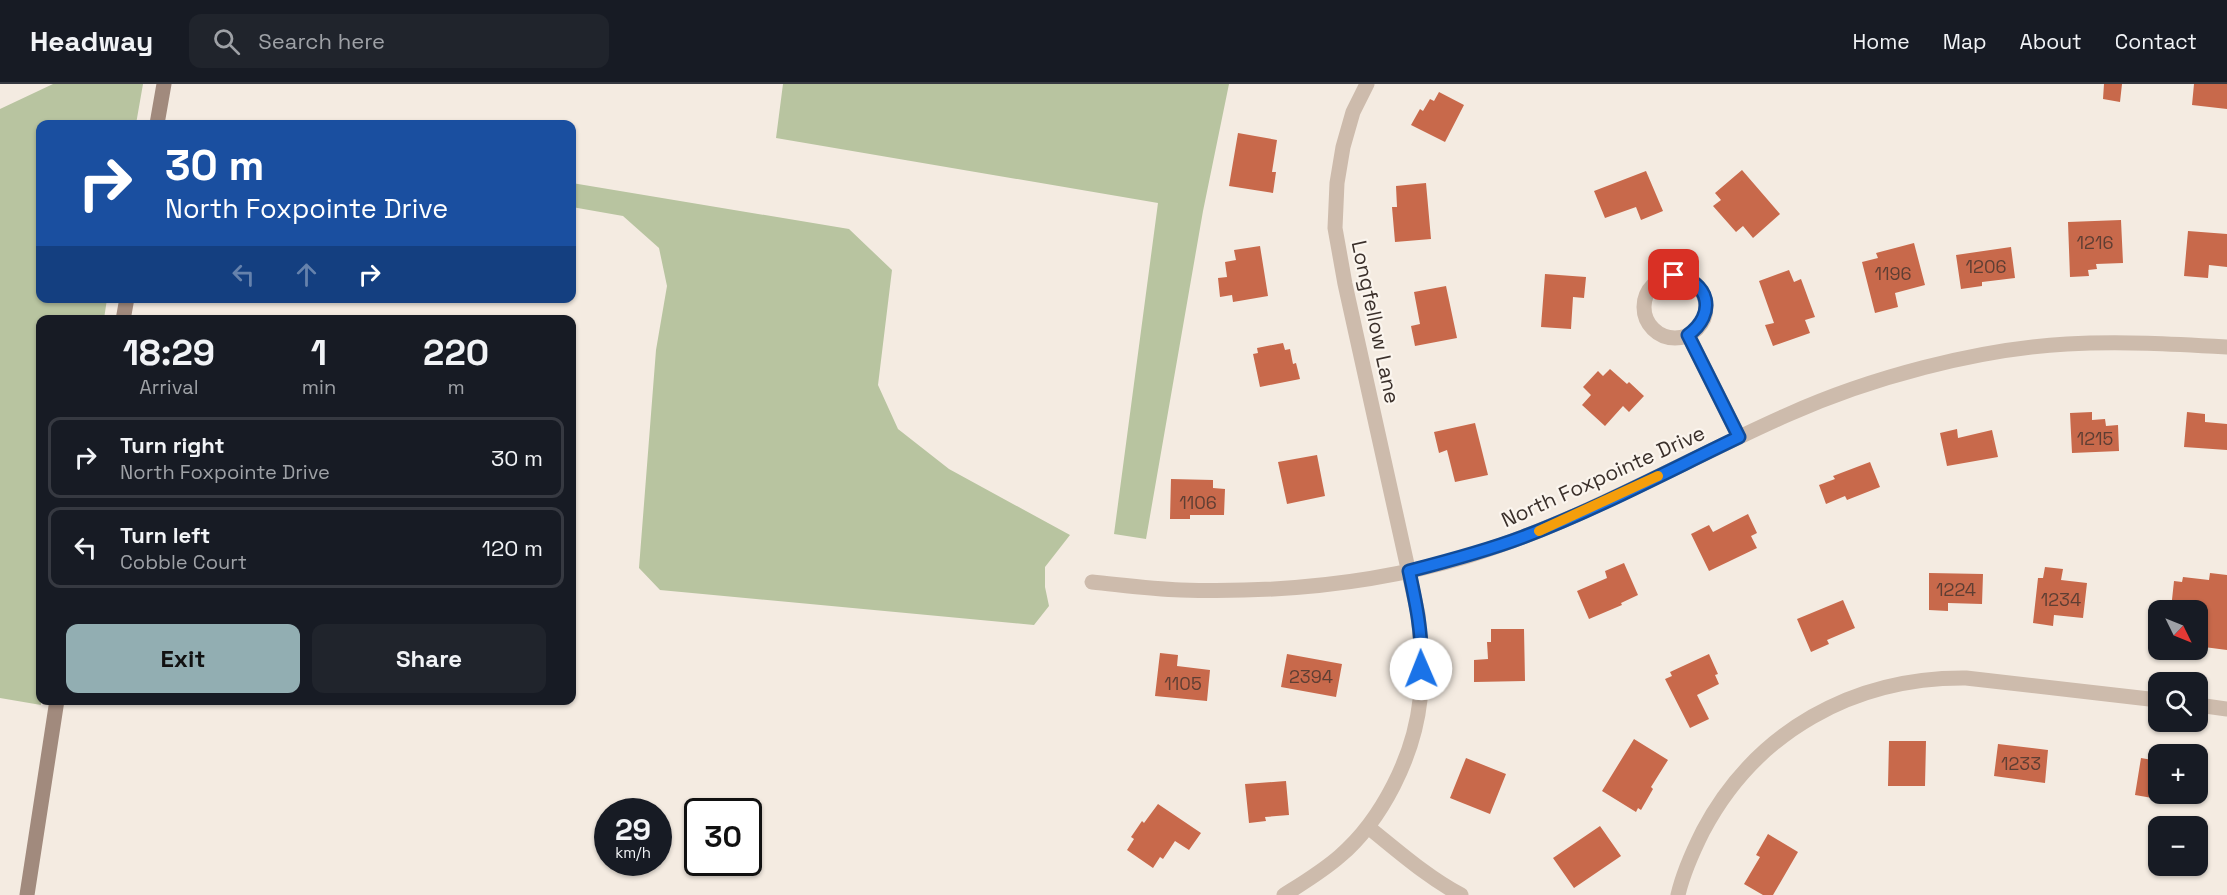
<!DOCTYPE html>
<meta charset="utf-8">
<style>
:root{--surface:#171b24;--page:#20242c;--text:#f1f3f6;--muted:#9ea1a6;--line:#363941;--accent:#92aeb2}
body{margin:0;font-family:"Space Grotesk",sans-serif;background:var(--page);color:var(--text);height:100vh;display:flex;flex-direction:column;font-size:22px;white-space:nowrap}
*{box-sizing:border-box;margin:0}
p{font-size:20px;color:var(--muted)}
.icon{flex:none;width:33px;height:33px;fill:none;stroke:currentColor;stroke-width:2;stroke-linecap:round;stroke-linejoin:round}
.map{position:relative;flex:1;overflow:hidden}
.side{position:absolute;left:36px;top:231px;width:540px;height:390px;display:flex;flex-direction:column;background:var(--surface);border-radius:12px;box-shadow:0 2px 4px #0004}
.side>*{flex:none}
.banner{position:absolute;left:36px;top:36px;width:540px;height:183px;border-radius:12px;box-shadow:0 2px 4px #0004;background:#1a4fa0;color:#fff;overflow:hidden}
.needle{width:39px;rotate:133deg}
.tools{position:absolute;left:2148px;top:516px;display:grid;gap:12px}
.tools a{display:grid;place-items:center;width:60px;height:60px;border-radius:12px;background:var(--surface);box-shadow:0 2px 4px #0004;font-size:30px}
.speed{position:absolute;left:594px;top:714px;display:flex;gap:12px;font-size:30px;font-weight:700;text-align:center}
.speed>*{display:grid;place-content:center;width:78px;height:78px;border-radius:50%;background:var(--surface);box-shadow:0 2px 4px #0004;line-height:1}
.speed small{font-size:15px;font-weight:400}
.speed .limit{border:3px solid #111;border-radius:9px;background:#fff;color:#111}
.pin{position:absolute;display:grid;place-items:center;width:51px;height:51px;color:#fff;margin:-26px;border-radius:12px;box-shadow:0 3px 9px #0006}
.me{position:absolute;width:66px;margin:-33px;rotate:359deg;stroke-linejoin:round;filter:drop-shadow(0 0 4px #0008)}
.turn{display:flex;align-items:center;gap:21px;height:126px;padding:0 30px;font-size:27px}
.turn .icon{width:78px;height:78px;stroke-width:2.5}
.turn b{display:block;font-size:42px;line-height:51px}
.lanes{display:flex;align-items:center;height:57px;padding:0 30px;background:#0003;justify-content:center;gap:30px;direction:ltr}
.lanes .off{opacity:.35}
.eta{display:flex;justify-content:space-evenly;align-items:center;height:102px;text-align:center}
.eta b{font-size:36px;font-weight:700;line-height:42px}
.button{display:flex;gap:12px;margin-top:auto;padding:12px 30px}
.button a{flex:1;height:69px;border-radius:12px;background:var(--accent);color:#111;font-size:24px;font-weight:700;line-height:69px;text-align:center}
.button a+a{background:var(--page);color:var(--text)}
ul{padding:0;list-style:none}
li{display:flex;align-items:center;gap:18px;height:81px;margin:0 12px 9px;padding:0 18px;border:3px solid var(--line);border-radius:12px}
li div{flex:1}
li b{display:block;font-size:22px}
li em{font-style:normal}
header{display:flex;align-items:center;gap:36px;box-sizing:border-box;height:84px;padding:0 30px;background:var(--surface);border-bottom:2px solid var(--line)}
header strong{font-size:28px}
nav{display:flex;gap:33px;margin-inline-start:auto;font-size:21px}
.search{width:420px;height:54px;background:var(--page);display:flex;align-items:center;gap:15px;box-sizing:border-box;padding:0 21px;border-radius:12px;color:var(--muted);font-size:22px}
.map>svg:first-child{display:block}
.green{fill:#b8c4a0}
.building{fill:#c8694b}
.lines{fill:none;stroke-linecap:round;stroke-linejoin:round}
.street{stroke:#cdbbac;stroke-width:15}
.secondary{stroke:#a18a7d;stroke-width:15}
.route-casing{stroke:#114b97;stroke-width:15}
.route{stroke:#1a73e8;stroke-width:10}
.slow{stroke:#f59e0b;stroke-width:10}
.labels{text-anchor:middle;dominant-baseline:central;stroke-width:4.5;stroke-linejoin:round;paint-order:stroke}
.number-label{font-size:18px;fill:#5e3e33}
.street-label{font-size:21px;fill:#3b302b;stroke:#fbf5ee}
</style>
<header>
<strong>Headway</strong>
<div class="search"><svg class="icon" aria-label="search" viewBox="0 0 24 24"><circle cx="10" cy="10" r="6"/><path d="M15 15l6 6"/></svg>Search here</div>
<nav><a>Home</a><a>Map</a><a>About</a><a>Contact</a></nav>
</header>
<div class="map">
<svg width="2227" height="811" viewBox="0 0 2227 811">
<rect width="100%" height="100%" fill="#f4ebe1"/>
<path class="green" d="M 53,0 L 143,0 L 136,40 L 40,40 L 40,214 L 107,215 L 104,235 L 40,236 L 41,621 L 0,614 L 0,25 Z
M 783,0 L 1229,0 L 1203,127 L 1146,455 L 1114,450 L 1158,119 L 776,54 Z
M 572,99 L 849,145 L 892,186 L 878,301 L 898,345 L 949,385 L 1070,451 L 1045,483 L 1045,503 L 1049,522 L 1034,541 L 660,506 L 639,484 L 656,266 L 667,202 L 659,164 L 623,132 L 572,123 Z"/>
<path class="building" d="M 2104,0 L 2122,0 L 2120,18 L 2103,15 Z
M 2194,0 L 2227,0 L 2227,25 L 2192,21 Z
M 1439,8 L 1464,21 L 1445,58 L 1411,41 L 1420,25 L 1423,27 L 1430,15 L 1434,17 Z
M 1238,49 L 1277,56 L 1272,88 L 1276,88 L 1273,109 L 1229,102 Z
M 1742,86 L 1780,130 L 1753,154 L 1743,142 L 1736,148 L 1713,122 L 1721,116 L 1715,109 Z
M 1646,87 L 1663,127 L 1641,136 L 1636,123 L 1605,134 L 1594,107 Z
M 1426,99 L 1431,155 L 1395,158 L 1392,123 L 1397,123 L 1396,102 Z
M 2121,136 L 2123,179 L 2096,180 L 2097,185 L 2088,186 L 2089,192 L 2070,193 L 2068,138 Z
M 2188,147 L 2227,150 L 2227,183 L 2209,181 L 2208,194 L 2184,192 Z
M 1914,159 L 1925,201 L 1895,209 L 1898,223 L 1875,229 L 1862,178 L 1878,174 L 1876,169 Z
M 1260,162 L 1268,212 L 1233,218 L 1232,211 L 1220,213 L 1218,194 L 1227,193 L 1225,178 L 1236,176 L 1234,166 Z
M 2011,163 L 2015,194 L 1982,198 L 1982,202 L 1961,205 L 1956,171 Z
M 1789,186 L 1794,198 L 1801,195 L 1815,233 L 1805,236 L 1810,249 L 1773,262 L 1765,241 L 1774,239 L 1759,197 Z
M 1545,190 L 1586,193 L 1584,214 L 1573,213 L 1571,245 L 1541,243 Z
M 1446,202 L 1457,254 L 1415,262 L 1411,242 L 1420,240 L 1414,208 Z
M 1283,259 L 1285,266 L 1290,265 L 1293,280 L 1296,279 L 1300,295 L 1260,303 L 1253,270 L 1258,269 L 1257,264 Z
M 1610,285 L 1627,300 L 1629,298 L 1644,312 L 1629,328 L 1623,322 L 1605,342 L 1582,321 L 1591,311 L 1583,303 L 1598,287 L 1603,292 Z
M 2092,328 L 2092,336 L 2105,335 L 2106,342 L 2118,341 L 2119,367 L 2072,369 L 2070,329 Z
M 2187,328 L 2205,330 L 2205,338 L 2227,340 L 2227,366 L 2184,363 Z
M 1475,339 L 1488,391 L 1455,398 L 1447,366 L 1439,369 L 1434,348 Z
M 1957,345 L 1958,354 L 1992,346 L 1998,373 L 1947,382 L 1940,349 Z
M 1317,371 L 1325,412 L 1287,420 L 1278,378 Z
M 1870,378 L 1880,403 L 1847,416 L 1845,412 L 1826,420 L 1819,401 L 1835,395 L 1833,392 Z
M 1171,395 L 1213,396 L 1213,404 L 1225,405 L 1224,431 L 1190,431 L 1190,435 L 1170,435 Z
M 1748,430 L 1757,449 L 1751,452 L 1757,464 L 1709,487 L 1691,450 L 1709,441 L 1713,448 Z
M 1624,479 L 1638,511 L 1621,519 L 1622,521 L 1589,535 L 1577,507 L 1607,494 L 1605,487 Z
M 2045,483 L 2063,485 L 2061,496 L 2087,499 L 2083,534 L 2054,531 L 2053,542 L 2033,539 L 2038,494 L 2043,494 Z
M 1929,489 L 1983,490 L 1982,520 L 1948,519 L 1948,527 L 1929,526 Z
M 2210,489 L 2227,491 L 2227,566 L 2204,563 L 2207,537 L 2204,537 L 2204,534 L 2198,533 L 2198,526 L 2171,525 L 2174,497 L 2182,498 L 2183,493 L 2209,496 Z
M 1843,516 L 1855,544 L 1827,556 L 1829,560 L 1811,568 L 1797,535 Z
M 1491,545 L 1524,545 L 1525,597 L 1474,598 L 1474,576 L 1488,575 L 1487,558 L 1491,558 Z
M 1160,569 L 1178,571 L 1177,582 L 1210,586 L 1207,617 L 1155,612 Z
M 1287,570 L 1342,580 L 1336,613 L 1281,603 Z
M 1709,570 L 1718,590 L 1715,591 L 1719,600 L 1697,611 L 1709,635 L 1690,644 L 1665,595 L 1672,592 L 1670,588 Z
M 1634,655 L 1668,676 L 1651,703 L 1653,705 L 1641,726 L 1638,724 L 1636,728 L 1602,707 Z
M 1889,657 L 1926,657 L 1925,702 L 1888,702 Z
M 1998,660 L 2048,666 L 2045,699 L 1994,692 Z
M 1466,674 L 1506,690 L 1490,730 L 1450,714 Z
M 2141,674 L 2158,677 L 2158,715 L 2135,711 Z
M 1286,697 L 1289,731 L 1265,733 L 1266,737 L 1249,739 L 1245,700 Z
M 1158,720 L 1201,749 L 1189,766 L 1175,757 L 1163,775 L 1160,773 L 1153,784 L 1127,766 L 1134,755 L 1131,753 L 1142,737 L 1144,739 Z
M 1600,742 L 1621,772 L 1574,804 L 1553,774 Z
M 1768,750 L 1798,768 L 1773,811 L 1763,811 L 1744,800 L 1760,773 L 1756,771 Z"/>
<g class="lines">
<path class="street" d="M1644 223a31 31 0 1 1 62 0a31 31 0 1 1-62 0Z
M 1688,251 L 1739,353
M 1092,498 C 1122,501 1151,505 1181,506 C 1277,509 1375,500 1468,472 C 1579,438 1681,378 1787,331 C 1869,294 1977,265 2067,260 C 2121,257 2174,260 2227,263
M 2198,621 L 2227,625
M 1368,743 C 1398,767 1427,793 1461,811
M 1284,811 C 1303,799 1323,787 1340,772 C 1382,736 1414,672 1420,616 C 1423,587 1421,559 1418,530 L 1345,200 L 1335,144 L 1337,99 L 1343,63 L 1353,28 L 1367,0
M 1678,811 C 1683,789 1693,767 1703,747 C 1756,647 1854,593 1966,594 L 2158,616"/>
<path class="secondary" d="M 157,40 L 164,0
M 123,236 L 127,214
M 27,811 L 57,616"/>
</g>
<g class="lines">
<g class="route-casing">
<path id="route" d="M 1421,585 C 1423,552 1416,519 1409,487 C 1448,477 1486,467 1523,453 C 1597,425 1668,387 1739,353 L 1688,251 C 1717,230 1710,197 1674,191"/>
</g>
<use href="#route" class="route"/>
<path class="slow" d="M 1539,447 L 1658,392"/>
</g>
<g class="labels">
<g class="number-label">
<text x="2095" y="158">1216</text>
<text x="1986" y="182">1206</text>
<text x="1893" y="189">1196</text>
<text x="2095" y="354">1215</text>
<text x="1198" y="418">1106</text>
<text x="1956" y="505">1224</text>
<text x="2061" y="515">1234</text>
<text x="1311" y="592">2394</text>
<text x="1183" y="599">1105</text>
<text x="2021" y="679">1233</text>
</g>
<g class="street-label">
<text transform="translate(1376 238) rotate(78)">Longfellow Lane</text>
<text transform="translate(1603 392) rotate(-24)">North Foxpointe Drive</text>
</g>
</g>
</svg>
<div class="tools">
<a><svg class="needle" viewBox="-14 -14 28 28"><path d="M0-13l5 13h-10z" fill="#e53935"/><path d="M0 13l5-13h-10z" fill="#9ea1a6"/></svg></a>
<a><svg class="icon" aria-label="search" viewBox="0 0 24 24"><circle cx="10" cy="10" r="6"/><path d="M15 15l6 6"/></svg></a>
<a>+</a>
<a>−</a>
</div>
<div class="speed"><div>29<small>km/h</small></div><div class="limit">30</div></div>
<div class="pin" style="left:1674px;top:191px;background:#d93025"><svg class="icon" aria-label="arrive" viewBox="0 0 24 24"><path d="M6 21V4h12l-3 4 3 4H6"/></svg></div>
<svg class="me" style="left:1421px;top:585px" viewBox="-20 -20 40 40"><circle r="19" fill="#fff"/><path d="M0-13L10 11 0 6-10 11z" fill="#1a73e8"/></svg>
<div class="banner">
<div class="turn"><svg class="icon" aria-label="right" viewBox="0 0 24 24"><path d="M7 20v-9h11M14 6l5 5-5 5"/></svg><div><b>30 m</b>North Foxpointe Drive</div></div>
<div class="lanes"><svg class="icon off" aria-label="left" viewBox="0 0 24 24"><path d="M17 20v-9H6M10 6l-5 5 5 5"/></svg><svg class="icon off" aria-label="ahead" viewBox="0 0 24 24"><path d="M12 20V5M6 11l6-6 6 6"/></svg><svg class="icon" aria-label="right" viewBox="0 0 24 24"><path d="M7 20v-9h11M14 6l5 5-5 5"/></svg></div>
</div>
<section class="side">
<div class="eta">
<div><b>18:29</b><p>Arrival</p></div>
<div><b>1</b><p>min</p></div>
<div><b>220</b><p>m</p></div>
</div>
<ul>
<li><svg class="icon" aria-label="right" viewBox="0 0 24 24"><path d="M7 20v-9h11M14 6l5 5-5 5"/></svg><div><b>Turn right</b><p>North Foxpointe Drive</p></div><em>30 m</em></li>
<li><svg class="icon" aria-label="left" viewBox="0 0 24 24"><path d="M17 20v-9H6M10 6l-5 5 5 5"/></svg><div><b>Turn left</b><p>Cobble Court</p></div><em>120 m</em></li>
</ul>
<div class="button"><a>Exit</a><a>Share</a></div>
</section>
</div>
